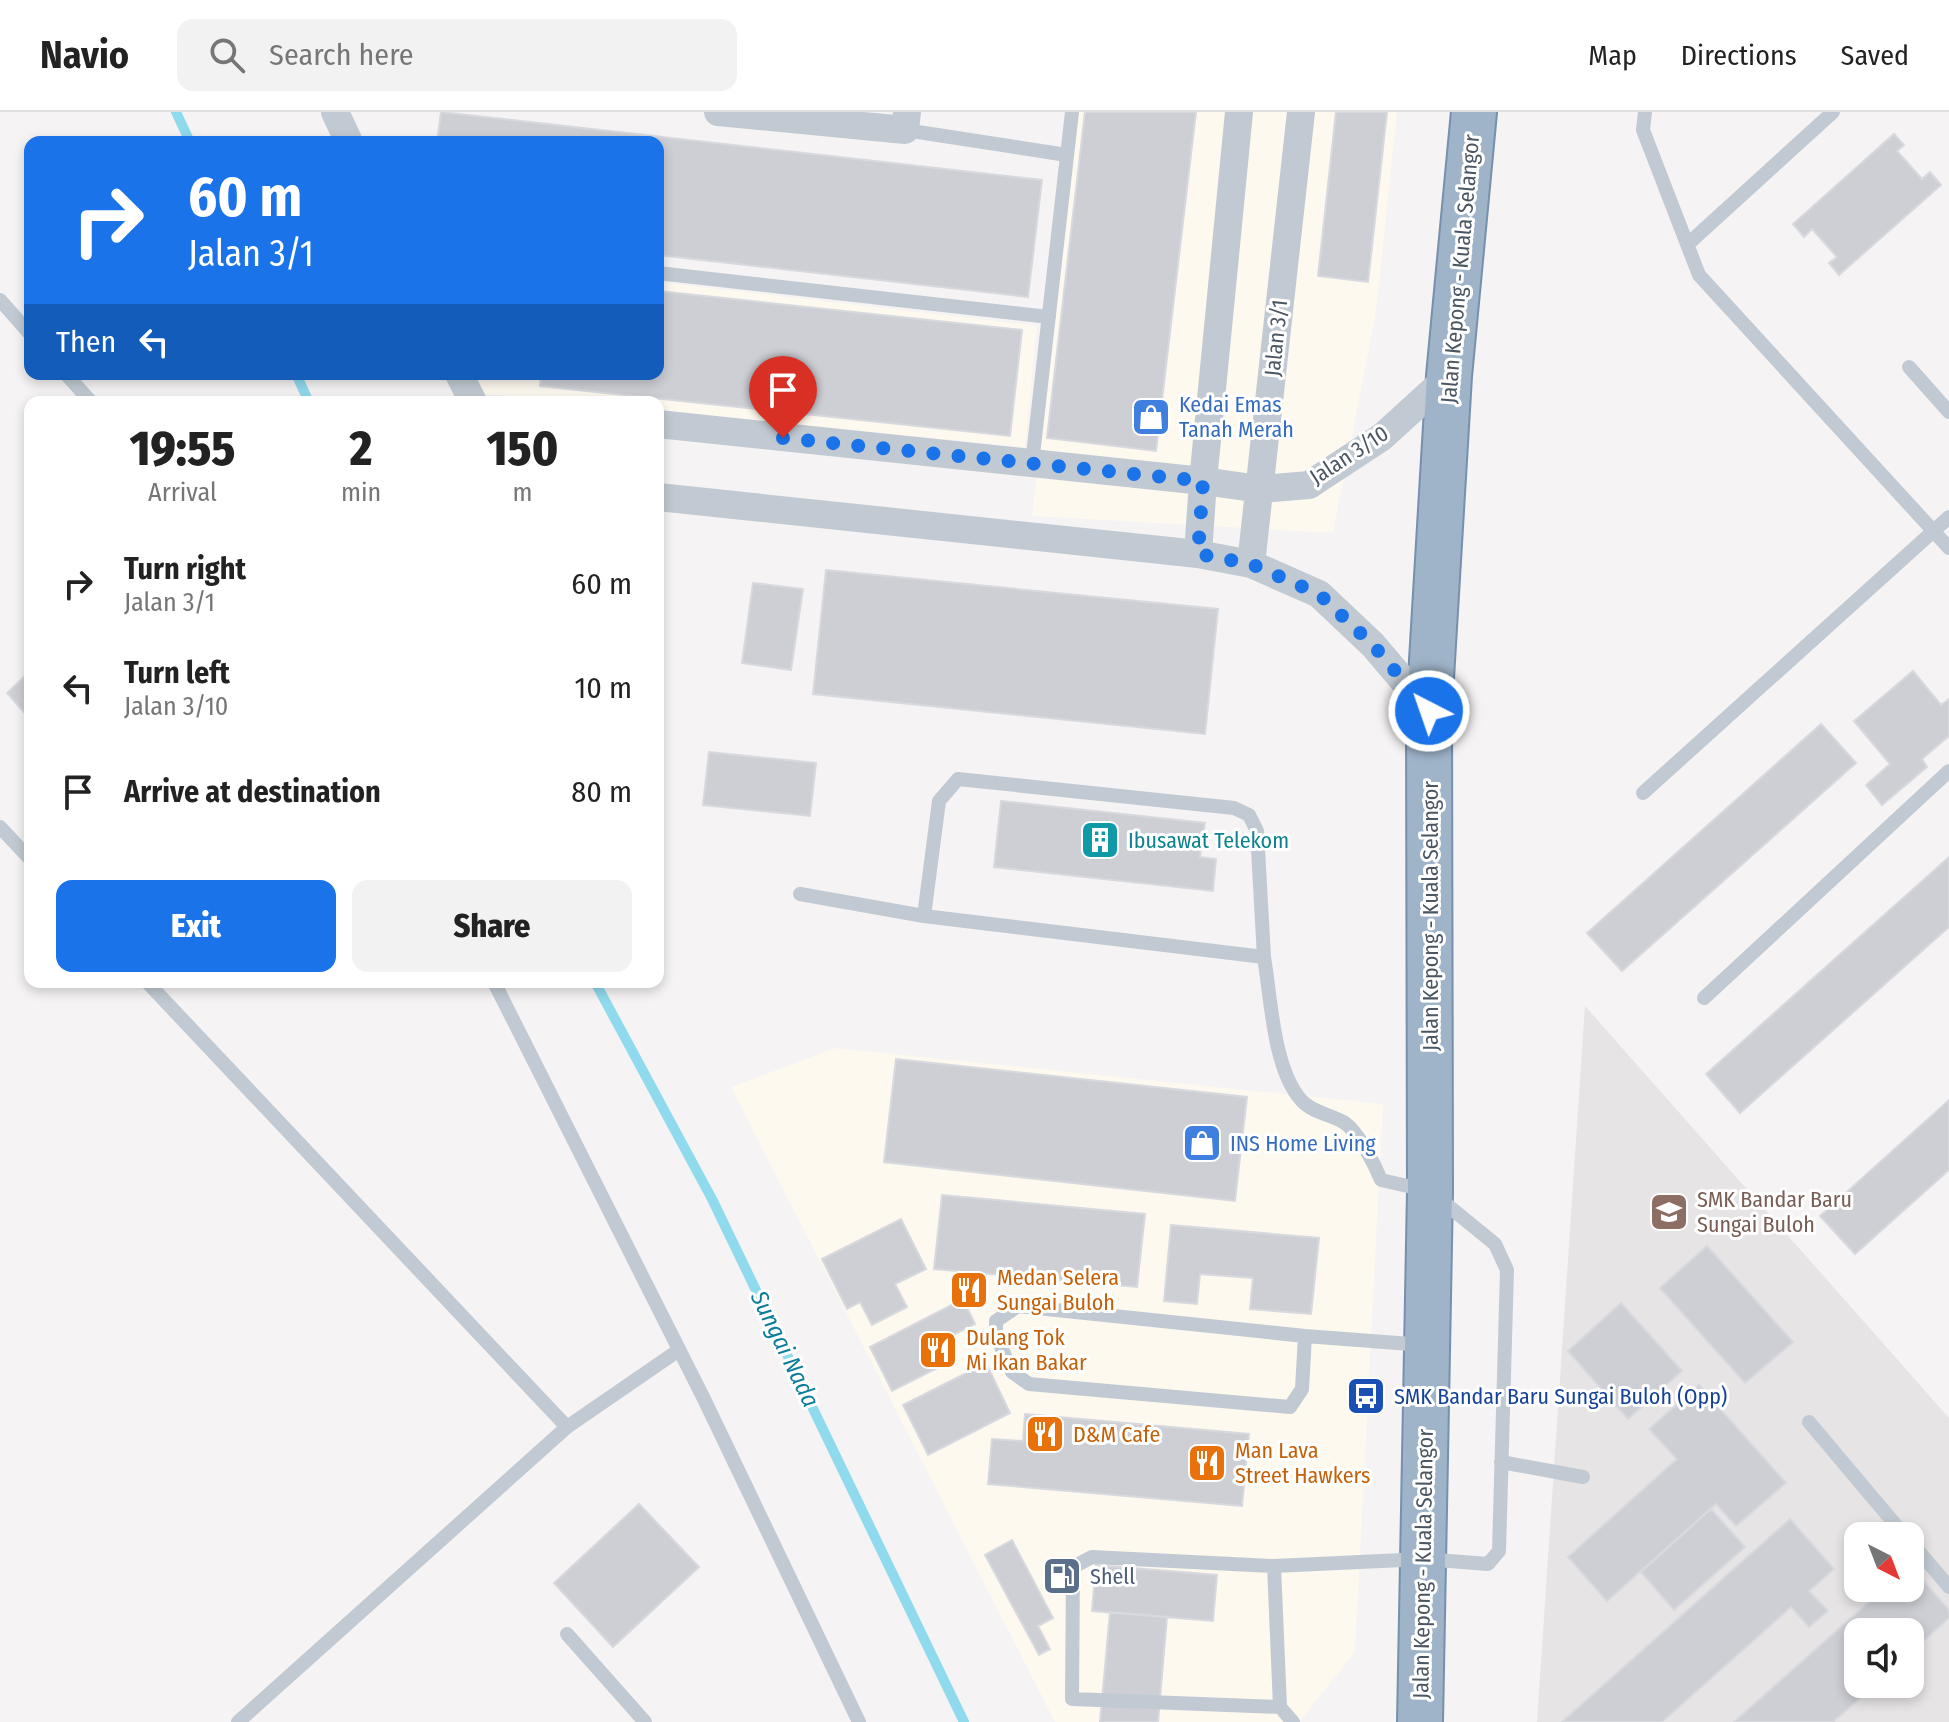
<!DOCTYPE html>
<style>
:root{--surface:#fff;--page:#f2f2f2;--text:#222;--muted:#767676;--line:#e0e0e0;--accent:#1a73e8}
body{margin:0;font-family:"Fira Sans Condensed",sans-serif;background:var(--page);color:var(--text);height:100vh;display:flex;flex-direction:column;font-size:30px;white-space:nowrap}
*{box-sizing:border-box;margin:0}
p{font-size:26px;color:var(--muted)}
.icon{flex:none;width:44px;height:44px;fill:none;stroke:currentColor;stroke-width:2;stroke-linecap:round;stroke-linejoin:round}
.map{position:relative;flex:1;overflow:hidden}
.side{position:absolute;left:24px;top:284px;width:640px;height:592px;display:flex;flex-direction:column;background:var(--surface);border-radius:16px;box-shadow:0 4px 12px #0003}
.side>*{flex:none}
.guide{position:absolute;left:24px;top:24px;width:640px;height:244px;border-radius:16px;box-shadow:0 4px 12px #0003;background:#1a73e8;color:#fff;overflow:hidden}
.needle{width:52px;rotate:138deg}
.controls{position:absolute;left:1844px;top:1410px;display:grid;gap:16px}
.controls a{display:grid;place-items:center;width:80px;height:80px;border-radius:16px;background:var(--surface);box-shadow:0 4px 12px #0003;font-size:40px}
.pin{position:absolute;display:grid;place-items:center;width:68px;height:68px;color:#fff;margin:-82px -34px;border-radius:50% 50% 50% 0;rotate:-45deg;box-shadow:0 0 8px #0007}
.pin .icon{rotate:45deg}
.me{position:absolute;width:88px;margin:-44px;rotate:319deg;stroke-linejoin:round;filter:drop-shadow(0 0 6px #0008)}
.turn{display:flex;align-items:center;gap:28px;height:168px;padding:0 32px;font-size:36px}
.turn .icon{width:104px;height:104px;stroke-width:2.5}
.turn b{display:block;font-size:56px;line-height:68px}
.then{display:flex;align-items:center;height:76px;padding:0 32px;background:#0003;gap:16px;font-size:30px}
.eta{display:flex;justify-content:space-evenly;align-items:center;height:136px;text-align:center}
.eta b{font-size:48px;font-weight:800;line-height:56px}
.action{display:flex;gap:16px;margin-top:auto;padding:16px 32px}
.action a{flex:1;height:92px;border-radius:16px;background:var(--accent);color:#fff;font-size:32px;font-weight:800;line-height:92px;text-align:center}
.action a+a{background:var(--page);color:var(--text)}
ul{padding:0;list-style:none}
li{display:flex;align-items:center;gap:24px;height:104px;padding:0 32px}
li div{flex:1}
li b{display:block;font-size:30px}
li em{font-style:normal}
header{display:flex;align-items:center;gap:48px;box-sizing:border-box;height:112px;padding:0 40px;background:var(--surface);border-bottom:2px solid var(--line)}
header strong{font-size:38px}
nav{display:flex;gap:44px;margin-inline-start:auto;font-size:28px}
.search{width:560px;height:72px;background:var(--page);display:flex;align-items:center;gap:20px;box-sizing:border-box;padding:0 28px;border-radius:16px;color:var(--muted);font-size:30px}
.map>svg:first-child{display:block}
.commercial{fill:#fdf9ef}
.education{fill:#e6e4e5;fill-rule:evenodd}
.lines{fill:none;stroke-linecap:round;stroke-linejoin:round}
.stream{stroke:#90daee;stroke-width:10}
.building{fill:#cdcfd5;stroke:#d7d9de;stroke-width:2}
.trunk-casing{stroke:#7690ad;stroke-width:48}
.service{stroke:#c1cad2;stroke-width:14}
.minor{stroke:#c1cad2;stroke-width:28}
.trunk{stroke:#9fb4c9;stroke-width:44}
.route{stroke:#1a73e8;stroke-width:14;stroke-dasharray:0 25.2}
.labels{text-anchor:middle;dominant-baseline:central;stroke-width:6;stroke-linejoin:round;paint-order:stroke}
.street-label{font-size:22px;fill:#4a5661;stroke:#fff}
.shop-label{font-size:22px;fill:#366cbe;stroke:#fff;text-anchor:start}
.culture-label{font-size:22px;fill:#0d838f;stroke:#fff;text-anchor:start}
.education-label{font-size:22px;fill:#785e54;stroke:#fff;text-anchor:start}
.food-label{font-size:22px;fill:#c56008;stroke:#fff;text-anchor:start}
.transit-label{font-size:22px;fill:#164399;stroke:#fff;text-anchor:start}
.service-label{font-size:22px;fill:#4e5e75;stroke:#fff;text-anchor:start}
.water-label{font-size:24px;font-style:italic;fill:#0c7c9b;stroke:#fff}
</style>
<header>
<strong>Navio</strong>
<div class="search"><svg class="icon" aria-label="search" viewBox="0 0 24 24"><circle cx="10" cy="10" r="6"/><path d="M15 15l6 6"/></svg>Search here</div>
<nav><a>Map</a><a>Directions</a><a>Saved</a></nav>
</header>
<div class="map">
<svg width="1949" height="1610" viewBox="0 0 1949 1610">
<rect width="100%" height="100%" fill="#f5f3f3"/>
<path class="commercial" d="M 1078,0 L 1397,0 L 1376,200 L 1333,421 L 1032,404 Z
M 658,170 L 1037,214 L 1025,335 L 658,299 L 658,290 L 570,290 L 485,282 L 475,262 L 658,262 Z
M 835,936 L 1383,992 L 1355,1540 L 1299,1610 L 1055,1610 L 731,975 Z"/>
<path class="education" d="M 1585,894 L 1949,1306 L 1949,1610 L 1537,1610 ZM 1858,1424 L 1910,1424 L 1910,1476 L 1858,1476 ZM 1858,1520 L 1910,1520 L 1910,1572 L 1858,1572 Z"/>
<g class="lines">
<path class="stream" d="M 176,0 L 190,30
M 296,262 L 309,290
M 595,870 L 712,1087 L 964,1610"/>
</g>
<path class="building" d="M 441,0 L 1042,68 L 1028,185 L 658,143 L 658,30 L 437,30 Z
M 1085,0 L 1196,0 L 1156,339 L 1047,326 Z
M 1336,0 L 1387,0 L 1368,170 L 1318,164 Z
M 1894,22 L 1904,33 L 1897,39 L 1922,67 L 1930,60 L 1941,73 L 1839,163 L 1829,151 L 1837,145 L 1812,117 L 1804,125 L 1793,112 Z
M 658,179 L 1022,218 L 1010,324 L 540,274 L 541,262 L 658,262 Z
M 826,458 L 1218,497 L 1205,622 L 813,582 Z
M 753,471 L 803,477 L 791,558 L 742,551 Z
M 30,559 L 30,607 L 7,581 Z
M 1913,559 L 1941,593 L 1949,587 L 1949,624 L 1922,647 L 1927,655 L 1882,693 L 1866,673 L 1890,652 L 1854,609 Z
M 1821,612 L 1856,651 L 1622,859 L 1587,821 Z
M 709,640 L 816,651 L 810,704 L 703,693 Z
M 1001,689 L 1205,711 L 1200,745 L 1216,747 L 1213,779 L 994,755 Z
M 1949,745 L 1949,815 L 1740,1001 L 1706,962 Z
M 896,947 L 1247,985 L 1235,1089 L 884,1050 Z
M 1949,988 L 1949,1058 L 1855,1142 L 1820,1104 Z
M 942,1083 L 1145,1102 L 1137,1175 L 934,1157 Z
M 901,1107 L 926,1157 L 895,1172 L 907,1195 L 872,1213 L 860,1190 L 847,1197 L 822,1147 Z
M 1171,1113 L 1319,1126 L 1311,1202 L 1250,1197 L 1253,1166 L 1200,1162 L 1197,1192 L 1164,1189 Z
M 1707,1134 L 1793,1230 L 1745,1271 L 1660,1176 Z
M 963,1187 L 975,1212 L 945,1227 L 955,1247 L 892,1279 L 870,1235 Z
M 1621,1191 L 1682,1259 L 1628,1307 L 1568,1239 Z
M 986,1251 L 1010,1301 L 928,1343 L 903,1293 Z
M 1699,1273 L 1786,1371 L 1736,1414 L 1716,1392 L 1607,1489 L 1568,1445 L 1677,1347 L 1649,1317 Z
M 1025,1302 L 1249,1322 L 1242,1394 L 988,1372 L 992,1327 L 1023,1329 Z
M 639,1392 L 699,1455 L 613,1535 L 554,1471 Z
M 1711,1397 L 1745,1435 L 1674,1498 L 1641,1460 Z
M 1790,1407 L 1834,1457 L 1809,1479 L 1828,1499 L 1809,1515 L 1791,1495 L 1662,1610 L 1562,1610 Z
M 1012,1428 L 1053,1506 L 1038,1514 L 1050,1537 L 1039,1543 L 985,1443 Z
M 1096,1453 L 1217,1463 L 1213,1509 L 1092,1499 Z
M 1910,1454 L 1949,1498 L 1949,1506 L 1910,1541 L 1910,1520 L 1858,1520 L 1858,1572 L 1876,1572 L 1833,1610 L 1734,1610 L 1885,1476 L 1910,1476 Z
M 1110,1500 L 1167,1505 L 1158,1610 L 1100,1610 Z"/>
<g class="lines">
<g class="trunk-casing">
<path id="trunk" d="M 1420,1610 L 1430,1079 L 1429,599 L 1449,264 L 1474,0"/>
</g>
<path class="service" d="M 1645,0 L 1643,18 L 1699,163 L 1949,436
M 905,18 L 1067,43
M 1688,132 L 1833,0
M 658,161 L 1049,205
M 0,188 L 30,222
M 1909,255 L 1949,300
M 66,262 L 91,290
M 1032,352 L 1072,0
M 1643,681 L 1949,405
M 0,715 L 30,747
M 800,782 L 924,804 L 1264,845 C 1271,886 1273,956 1301,988 C 1311,1000 1332,1003 1345,1011 C 1359,1021 1375,1053 1381,1068 L 1430,1079 L 1495,1132 L 1507,1158 L 1499,1439 L 1488,1452 L 1424,1447 L 1274,1454 L 1092,1445 L 1073,1455 L 1072,1587 L 1280,1595
M 924,804 L 939,689 L 958,667 L 1234,696 L 1249,703 L 1257,719 L 1264,845
M 147,870 L 567,1315
M 494,870 L 704,1287 L 859,1610
M 1704,886 L 1949,659
M 1305,1224 L 1302,1277 L 1290,1295 L 1029,1272 L 1012,1260 L 996,1223 L 996,1209 L 1018,1194 L 1305,1224 L 1424,1233
M 1809,1310 L 1905,1424
M 1501,1350 L 1583,1365
M 1910,1429 L 1949,1475
M 1274,1454 L 1280,1595 L 1293,1610
M 567,1522 L 645,1610
M 238,1610 L 567,1315 L 679,1238"/>
<path class="minor" d="M 335,0 L 349,30
M 718,0 L 905,18 L 907,0
M 459,262 L 473,290
M 658,312 L 1203,369 L 1260,377 L 1309,373 L 1382,325 L 1449,264
M 658,385 L 1198,442 L 1251,452 L 1319,482 L 1373,533 L 1429,599
M 1198,442 L 1203,369 L 1239,0
M 1251,452 L 1301,0"/>
<use href="#trunk" class="trunk"/>
</g>
<g class="lines">
<path class="route" d="M 783,326 L 1203,369 L 1198,442 L 1251,452 L 1319,482 L 1373,533 L 1429,599"/>
</g>
<defs>
<g id="shop-square" transform="scale(2)"><rect x="-9" y="-9" width="18" height="18" rx="4" fill="#3f7fe0" stroke="#fff"/><path d="M-5-2.5h2.3a2.7 3.5 0 0 1 5.4 0H5L5.5 6h-11ZM-1.5-2.5h3a1.5 2.3 0 0 0-3 0Z" fill="#fff"/></g>
<g id="building-square" transform="scale(2)"><rect x="-9" y="-9" width="18" height="18" rx="4" fill="#0f9aa8" stroke="#fff"/><path d="M-4-6H4V6H1V3H-1V6H-4ZM-2.5-4.3h1.7v1.8h-1.7ZM.8-4.3h1.7v1.8H.8ZM-2.5-1h1.7V.8h-1.7ZM.8-1h1.7V.8H.8Z" fill="#fff"/></g>
<g id="school-square" transform="scale(2)"><rect x="-9" y="-9" width="18" height="18" rx="4" fill="#8d6e63" stroke="#fff"/><path d="M0-5L7-2L0 1L-7-2ZM-4 1L0 2.5L4 1V4Q0 6-4 4Z" fill="#fff"/></g>
<g id="restaurant-square" transform="scale(2)"><rect x="-9" y="-9" width="18" height="18" rx="4" fill="#e8710a" stroke="#fff"/><path d="M-5-6h1v4h1v-4h1v4h1v-4h1v5L-1.5 .5V6h-2V.5L-5-1ZM5-6V6H3V1.5H1.5Q1.5-4 5-6Z" fill="#fff"/></g>
<g id="bus-square" transform="scale(2)"><rect x="-9" y="-9" width="18" height="18" rx="4" fill="#1a4fb4" stroke="#fff"/><path d="M-5-6H5V4H4V6H2V4H-2V6H-4V4H-5ZM-3.5-4V0h7V-4ZM-3.5 1.2v1.5H-2V1.2ZM2 1.2v1.5H3.5V1.2Z" fill="#fff"/></g>
<g id="fuel-square" transform="scale(2)"><rect x="-9" y="-9" width="18" height="18" rx="4" fill="#5c6f8a" stroke="#fff"/><path d="M-5.5-6h7V0h2V4h1.3V-2.5L3-4.5l.8-.8L6-3V5H2.5V1h-1V6h-7ZM-4.2-4.7v3.2H.2V-4.7Z" fill="#fff"/></g>
</defs>
<g fill-rule="evenodd">
<use href="#shop-square" x="1151" y="305"/>
<use href="#building-square" x="1100" y="728"/>
<use href="#shop-square" x="1202" y="1031"/>
<use href="#school-square" x="1669" y="1100"/>
<use href="#restaurant-square" x="969" y="1178"/>
<use href="#restaurant-square" x="938" y="1238"/>
<use href="#bus-square" x="1366" y="1284"/>
<use href="#restaurant-square" x="1045" y="1322"/>
<use href="#restaurant-square" x="1207" y="1351"/>
<use href="#fuel-square" x="1062" y="1464"/>
</g>
<g class="labels">
<g class="street-label">
<text transform="translate(1460 157) rotate(-85)">Jalan Kepong - Kuala Selangor</text>
<text transform="translate(1276 226) rotate(-84)">Jalan 3/1</text>
<text transform="translate(1349 343) rotate(-33)">Jalan 3/10</text>
<text transform="translate(1430 804) rotate(-90)">Jalan Kepong - Kuala Selangor</text>
<text transform="translate(1423 1452) rotate(-89)">Jalan Kepong - Kuala Selangor</text>
</g>
<g class="shop-label">
<text x="1179" y="292">Kedai Emas<tspan x="1179" dy="25">Tanah Merah</tspan></text>
<text x="1230" y="1031">INS Home Living</text>
</g>
<g class="culture-label">
<text x="1128" y="728">Ibusawat Telekom</text>
</g>
<g class="education-label">
<text x="1697" y="1087">SMK Bandar Baru<tspan x="1697" dy="25">Sungai Buloh</tspan></text>
</g>
<g class="food-label">
<text x="997" y="1165">Medan Selera<tspan x="997" dy="25">Sungai Buloh</tspan></text>
<text x="966" y="1225">Dulang Tok<tspan x="966" dy="25">Mi Ikan Bakar</tspan></text>
<text x="1073" y="1322">D&amp;M Cafe</text>
<text x="1235" y="1338">Man Lava<tspan x="1235" dy="25">Street Hawkers</tspan></text>
</g>
<g class="transit-label">
<text x="1394" y="1284">SMK Bandar Baru Sungai Buloh (Opp)</text>
</g>
<g class="service-label">
<text x="1090" y="1464">Shell</text>
</g>
<g class="water-label">
<text transform="translate(785 1237) rotate(64)">Sungai Nada</text>
</g>
</g>
</svg>
<div class="controls">
<a><svg class="needle" viewBox="-14 -14 28 28"><path d="M0-13l5 13h-10z" fill="#e53935"/><path d="M0 13l5-13h-10z" fill="#767676"/></svg></a>
<a><svg class="icon" aria-label="sound" viewBox="0 0 24 24"><path d="M4 9h4l5-4v14l-5-4H4zM17 9q2 3 0 6"/></svg></a>
</div>
<div class="pin" style="left:783px;top:326px;background:#d93025"><svg class="icon" aria-label="arrive" viewBox="0 0 24 24"><path d="M6 21V4h12l-3 4 3 4H6"/></svg></div>
<svg class="me" style="left:1429px;top:599px" viewBox="-20 -20 40 40"><circle r="17" fill="#1a73e8" stroke="#fff" stroke-width="3"/><path d="M0-11L8 9 0 5-8 9z" fill="#fff"/></svg>
<div class="guide">
<div class="turn"><svg class="icon" aria-label="right" viewBox="0 0 24 24"><path d="M7 20v-9h11M14 6l5 5-5 5"/></svg><div><b>60 m</b>Jalan 3/1</div></div>
<div class="then">Then<svg class="icon" aria-label="left" viewBox="0 0 24 24"><path d="M17 20v-9H6M10 6l-5 5 5 5"/></svg></div>
</div>
<section class="side">
<div class="eta">
<div><b>19:55</b><p>Arrival</p></div>
<div><b>2</b><p>min</p></div>
<div><b>150</b><p>m</p></div>
</div>
<ul>
<li><svg class="icon" aria-label="right" viewBox="0 0 24 24"><path d="M7 20v-9h11M14 6l5 5-5 5"/></svg><div><b>Turn right</b><p>Jalan 3/1</p></div><em>60 m</em></li>
<li><svg class="icon" aria-label="left" viewBox="0 0 24 24"><path d="M17 20v-9H6M10 6l-5 5 5 5"/></svg><div><b>Turn left</b><p>Jalan 3/10</p></div><em>10 m</em></li>
<li><svg class="icon" aria-label="arrive" viewBox="0 0 24 24"><path d="M6 21V4h12l-3 4 3 4H6"/></svg><div><b>Arrive at destination</b></div><em>80 m</em></li>
</ul>
<div class="action"><a>Exit</a><a>Share</a></div>
</section>
</div>
